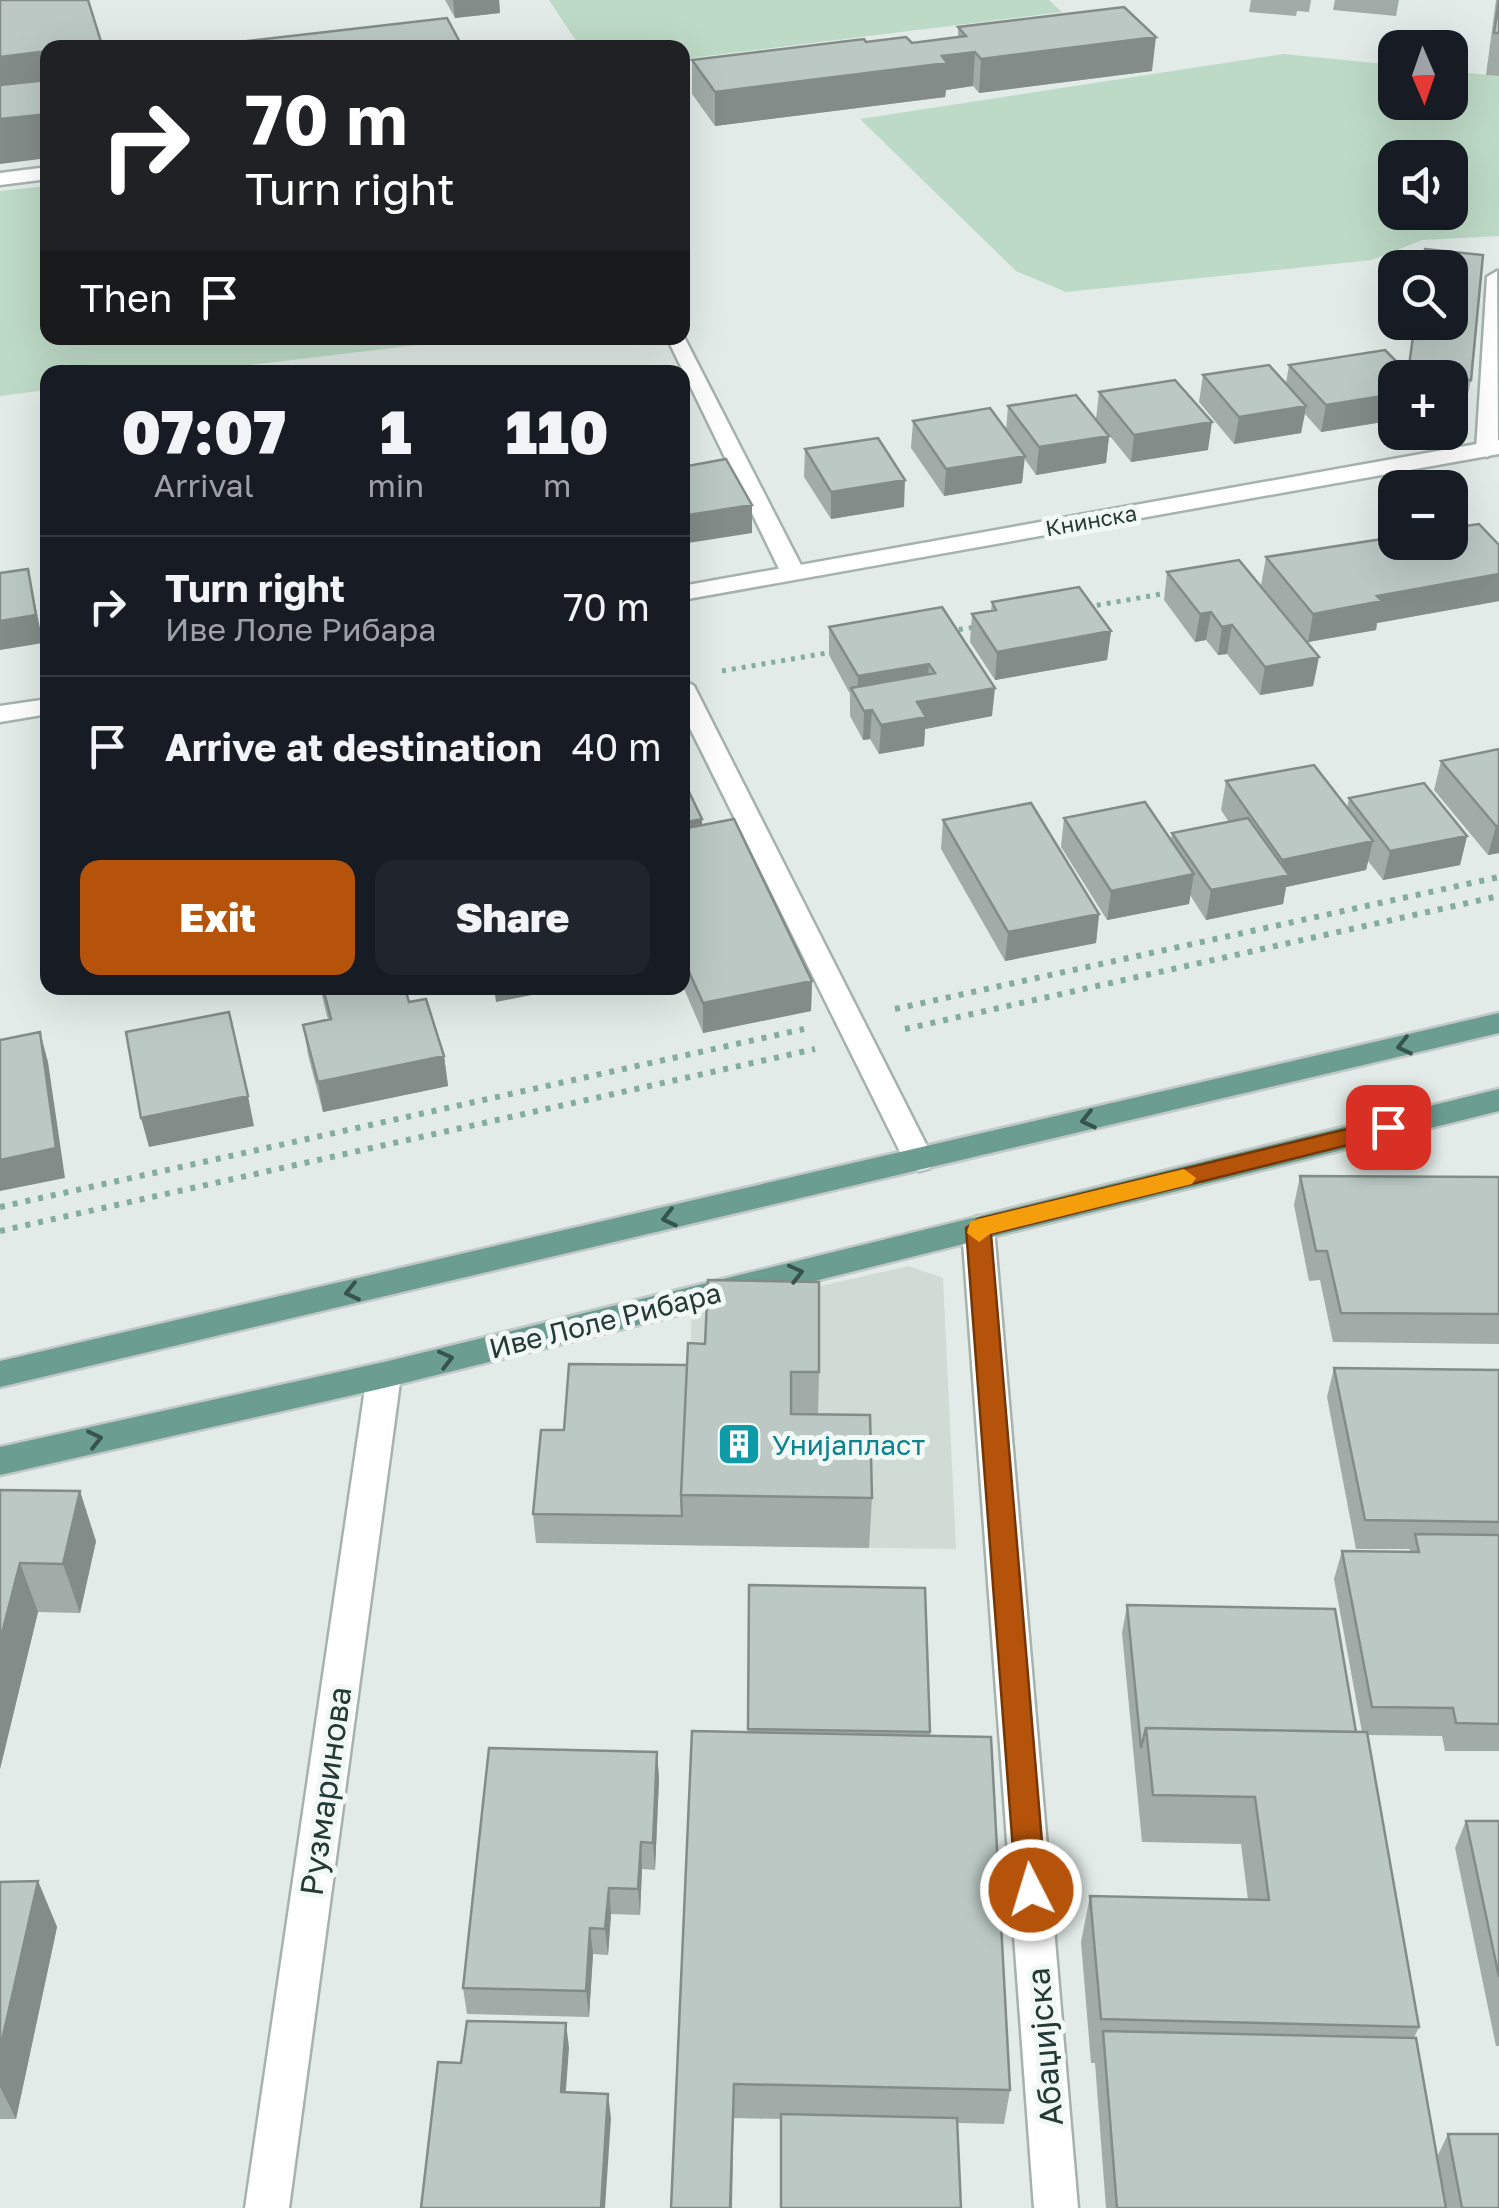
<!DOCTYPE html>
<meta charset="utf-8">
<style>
:root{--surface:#171b24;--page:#20242c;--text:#f1f3f6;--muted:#9ea1a6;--line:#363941;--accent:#b45309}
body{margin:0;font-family:"Golos Text",sans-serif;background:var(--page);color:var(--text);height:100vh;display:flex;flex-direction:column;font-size:38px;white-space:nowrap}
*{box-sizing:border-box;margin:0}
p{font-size:32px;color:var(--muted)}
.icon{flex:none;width:55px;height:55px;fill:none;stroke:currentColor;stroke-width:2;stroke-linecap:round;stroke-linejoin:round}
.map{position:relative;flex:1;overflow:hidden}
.drawer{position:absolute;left:40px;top:365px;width:650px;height:630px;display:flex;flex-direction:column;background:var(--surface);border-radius:20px;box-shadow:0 10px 40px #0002}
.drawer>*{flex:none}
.guide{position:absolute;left:40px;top:40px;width:650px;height:305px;border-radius:20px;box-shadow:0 10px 40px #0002;background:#202124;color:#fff;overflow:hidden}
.needle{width:65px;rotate:178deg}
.buttons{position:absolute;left:1378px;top:30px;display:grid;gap:20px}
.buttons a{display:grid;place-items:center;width:90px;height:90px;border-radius:20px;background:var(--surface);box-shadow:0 10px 40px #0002;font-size:50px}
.pin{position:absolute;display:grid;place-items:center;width:85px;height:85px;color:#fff;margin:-42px;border-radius:20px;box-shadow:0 5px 15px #0006}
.me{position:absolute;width:110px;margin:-55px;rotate:355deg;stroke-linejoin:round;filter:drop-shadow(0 0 8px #0008)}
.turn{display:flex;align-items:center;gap:35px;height:210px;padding:0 40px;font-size:45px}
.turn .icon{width:130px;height:130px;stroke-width:2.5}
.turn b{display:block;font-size:70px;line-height:85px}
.then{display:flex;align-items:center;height:95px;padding:0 40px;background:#0003;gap:20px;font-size:38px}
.eta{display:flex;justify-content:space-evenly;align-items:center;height:170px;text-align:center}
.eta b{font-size:60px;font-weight:800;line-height:70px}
.button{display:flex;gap:20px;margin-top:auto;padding:20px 40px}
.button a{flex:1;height:115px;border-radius:20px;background:var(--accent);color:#fff;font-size:40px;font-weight:800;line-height:115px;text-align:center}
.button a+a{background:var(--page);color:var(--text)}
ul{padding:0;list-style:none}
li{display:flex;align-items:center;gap:30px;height:140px;padding:0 40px;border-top:2px solid var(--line)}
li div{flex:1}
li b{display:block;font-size:38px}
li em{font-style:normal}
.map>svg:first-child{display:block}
.built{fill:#d0dbd6}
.green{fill:#bddac6;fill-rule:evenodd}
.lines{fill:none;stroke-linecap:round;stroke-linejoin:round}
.lane-casing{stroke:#a5b2ae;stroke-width:5}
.street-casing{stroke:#a5b2ae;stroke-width:5}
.primary-casing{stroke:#c2c8c6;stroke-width:5}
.path-far1{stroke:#85aca1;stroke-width:5;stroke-dasharray:4 6;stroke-linecap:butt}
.path{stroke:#85aca1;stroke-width:6;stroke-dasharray:5 8;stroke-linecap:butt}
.lane{fill:#fff;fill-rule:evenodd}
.street{fill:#fff;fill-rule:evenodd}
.primary{fill:#6b9d91;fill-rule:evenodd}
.wall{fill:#a1aca8}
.shaded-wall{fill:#838c88}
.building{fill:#bbc8c3;stroke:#838c88;stroke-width:2.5}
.oneway{stroke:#36534c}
.route{fill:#b45309;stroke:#753606;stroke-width:2.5}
.slow{fill:#f59e0b}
.labels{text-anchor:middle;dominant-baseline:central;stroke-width:10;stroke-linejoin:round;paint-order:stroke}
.far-street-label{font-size:22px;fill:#243a35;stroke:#f2f8f5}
.street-label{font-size:28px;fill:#243a35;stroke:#f2f8f5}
.culture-label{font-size:28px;fill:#0d838f;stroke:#f2f8f5;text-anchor:start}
.near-street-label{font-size:32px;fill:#243a35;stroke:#f2f8f5}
</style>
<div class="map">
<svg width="1499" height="2208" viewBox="0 0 1499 2208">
<rect width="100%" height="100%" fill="#e2ebe7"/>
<path class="built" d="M 909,1266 L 943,1278 L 956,1549 L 682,1545 L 692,1315 Z"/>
<path class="green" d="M 549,0 L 1049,0 L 1062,12 L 683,59 L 682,48 L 580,47 Z
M 1283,54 L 1395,65 L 1395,102 L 1450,102 L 1450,71 L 1499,76 L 1499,236 L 1422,240 L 1372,260 L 1066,292 L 1016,271 L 860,119 ZM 1395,158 L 1450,158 L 1450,212 L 1395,212 Z
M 47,186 L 48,338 L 476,338 L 190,372 L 48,372 L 47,390 L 0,396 L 0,191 Z"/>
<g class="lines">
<g class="lane-casing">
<path id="lane" d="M 48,167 L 48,179 L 0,185 L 0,173 Z
M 1497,271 L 1498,450 L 1487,457 L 1476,450 L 1487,277 Z
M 682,333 L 805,573 L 801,578 L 785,578 L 781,573 L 667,338 L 682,338 Z"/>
</g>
<g class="street-casing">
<path id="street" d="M 1499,440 L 1499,454 L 682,600 L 682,586 Z
M 682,679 L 694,686 L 934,1160 L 930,1168 L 919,1171 L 908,1168 L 904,1160 L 682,712 Z
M 48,699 L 48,714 L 0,722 L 0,706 Z
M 978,1216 L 989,1220 L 994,1228 L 1078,2208 L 1034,2208 L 962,1228 L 967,1220 Z
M 384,1362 L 396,1366 L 401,1375 L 289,2208 L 245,2208 L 367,1375 L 372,1366 Z"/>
</g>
<g class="primary-casing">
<path id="primary" d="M 1499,1013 L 1499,1033 L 0,1387 L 0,1361 Z
M 1499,1089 L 1499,1111 L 384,1388 L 0,1475 L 0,1447 L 384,1362 Z"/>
</g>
<path class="path-far1" d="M 1087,607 L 1173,592
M 949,631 L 976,627
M 722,671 L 833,652"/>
<path class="path" d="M 895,1009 L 1499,877
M 905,1029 L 1499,896
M 0,1207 L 804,1029
M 0,1231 L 815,1049"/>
<use href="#lane" class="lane"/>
<use href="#street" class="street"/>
<use href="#primary" class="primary"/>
</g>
<path class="wall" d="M 445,0 L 499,0 L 500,13 L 455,18 Z
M 1251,0 L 1311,0 L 1309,12 L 1297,11 L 1296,16 L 1249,12 Z
M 1335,0 L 1399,0 L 1396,16 L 1333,10 Z
M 1496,0 L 1499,0 L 1499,76 L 1486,75 Z
M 958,27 L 1152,71 L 979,93 L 973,86 L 946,90 L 945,97 L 715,126 L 692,94 L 692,60 L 866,42 L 912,43 L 958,37 Z
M 1425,249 L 1483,255 L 1471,380 L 1468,394 L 1450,392 L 1450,378 L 1395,378 L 1395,420 L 1321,432 L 1305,414 L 1301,433 L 1234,444 L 1199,402 L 1203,375 L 1269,365 L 1286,383 L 1289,365 L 1385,350 L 1408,372 L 1414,322 L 1450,322 L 1450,268 L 1422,268 Z
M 1099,392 L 1208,450 L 1131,462 L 1096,419 Z
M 1008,406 L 1109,436 L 1106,463 L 1036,475 L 1024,458 L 1022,483 L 944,496 L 911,448 L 913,421 L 1006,430 Z
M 805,449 L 904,507 L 831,519 L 804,477 Z
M 1499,545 L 1499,601 L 1377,623 L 1376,630 L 1308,642 L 1261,585 L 1266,557 Z
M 1167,572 L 1319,657 L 1313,686 L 1260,695 L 1227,654 L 1218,655 L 1206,640 L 1195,642 L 1164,600 Z
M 992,602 L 1111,631 L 1107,660 L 995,680 L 970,642 L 972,614 L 991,610 Z
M 942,607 L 992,716 L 925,729 L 924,746 L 879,754 L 870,739 L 863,740 L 850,716 L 850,694 L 829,655 L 829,627 Z
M 1499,749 L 1499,853 L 1488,855 L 1434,790 L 1441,761 Z
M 682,777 L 702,825 L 812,981 L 811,1011 L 703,1033 L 682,984 Z
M 1226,781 L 1347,808 L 1349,798 L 1467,836 L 1460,865 L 1383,880 L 1368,861 L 1366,870 L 1286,887 L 1283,904 L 1206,920 L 1190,895 L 1189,904 L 1107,920 L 1061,847 L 1064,818 L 1171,841 L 1172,833 L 1229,822 L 1221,810 Z
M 943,820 L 1099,914 L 1096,943 L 1005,961 L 941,849 Z
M 320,988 L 405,988 L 409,1002 L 444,1056 L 448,1086 L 323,1112 L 308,1055 L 303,1025 L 328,1020 Z
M 1300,1176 L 1499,1177 L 1499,1344 L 1333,1342 L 1320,1280 L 1309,1281 L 1294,1205 Z
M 705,1344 L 819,1372 L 818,1414 L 872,1498 L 869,1548 L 536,1543 L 533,1514 L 564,1430 L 687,1365 Z
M 1334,1368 L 1499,1370 L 1499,1751 L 1445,1751 L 1442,1736 L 1367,1735 L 1419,2027 L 1414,2038 L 1437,2157 L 1448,2134 L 1499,2208 L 1106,2208 L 1095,2063 L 1091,2063 L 1081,1942 L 1090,1896 L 1248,1900 L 1241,1844 L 1142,1842 L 1122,1633 L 1127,1605 L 1356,1732 L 1362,1732 L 1334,1579 L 1342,1551 L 1409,1552 L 1410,1549 L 1356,1549 L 1327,1397 Z
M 0,1490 L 96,1541 L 80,1613 L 38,1612 L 0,1769 Z
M 749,1585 L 925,1588 L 930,1735 L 1010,2090 L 1004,2124 L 734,2118 L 671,2208 L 748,1732 Z
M 657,1752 L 659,1779 L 655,1870 L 642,1869 L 640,1915 L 611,1914 L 608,1955 L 593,1954 L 589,2017 L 467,2014 L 463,1988 Z
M 1466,1821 L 1499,1821 L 1499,2046 L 1496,2046 L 1455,1848 Z
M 38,1881 L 57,1927 L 16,2119 L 0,2119 L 0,1882 Z"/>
<path class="shaded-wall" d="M 453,0 L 499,0 L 500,13 L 455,18 Z
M 1156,37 L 1152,71 L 979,93 L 981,59 Z
M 48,51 L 48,95 L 0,100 L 0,57 Z
M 975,52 L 973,86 L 946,90 L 945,97 L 715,126 L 715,92 Z
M 48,114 L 48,158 L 0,164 L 0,119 Z
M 1395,394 L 1395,420 L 1321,432 L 1326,405 Z
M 1306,406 L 1301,433 L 1234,444 L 1239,417 Z
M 1212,422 L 1208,450 L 1131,462 L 1134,435 Z
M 1109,436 L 1106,463 L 1036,475 L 1039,447 Z
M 1025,456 L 1022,483 L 944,496 L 946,469 Z
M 905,480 L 904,507 L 831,519 L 831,492 Z
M 752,505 L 752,533 L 682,544 L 682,516 Z
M 28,569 L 43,643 L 0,650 L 0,621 Z
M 1499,574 L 1499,601 L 1377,623 L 1376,630 L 1308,642 L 1313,614 L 1377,596 Z
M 1211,612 L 1206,640 L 1195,642 L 1200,614 Z
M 1232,625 L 1227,654 L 1218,655 L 1222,627 Z
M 1111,631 L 1107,660 L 995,680 L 997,652 Z
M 1319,657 L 1313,686 L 1260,695 L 1265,667 Z
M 929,664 L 927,692 L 857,699 L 858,676 Z
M 995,688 L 992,716 L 925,729 L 924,746 L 879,754 L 881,725 L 917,702 Z
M 872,710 L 870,739 L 863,740 L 864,711 Z
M 702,819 L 702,848 L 682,852 L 682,823 Z
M 1496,826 L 1499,826 L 1499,853 L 1488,855 Z
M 1467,836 L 1460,865 L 1383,880 L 1390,851 Z
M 1373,841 L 1366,870 L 1286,887 L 1283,904 L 1206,920 L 1211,890 L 1279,877 L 1282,860 Z
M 1194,874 L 1189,904 L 1107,920 L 1111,891 Z
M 1099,914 L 1096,943 L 1005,961 L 1008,932 Z
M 812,981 L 811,1011 L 703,1033 L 703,1003 Z
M 494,988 L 567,988 L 496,1002 Z
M 40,1032 L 48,1062 L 65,1178 L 0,1191 L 0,1160 Z
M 444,1056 L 448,1086 L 323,1112 L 318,1082 Z
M 248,1096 L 254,1126 L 149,1147 L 141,1118 Z
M 80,1491 L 96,1541 L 80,1613 L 63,1564 Z
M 20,1563 L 38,1612 L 0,1769 L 0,1641 Z
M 657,1752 L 659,1779 L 655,1870 L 653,1843 Z
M 641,1842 L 642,1869 L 640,1915 L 638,1889 Z
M 38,1881 L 57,1927 L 16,2119 L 0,2087 L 0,2049 Z
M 609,1888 L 611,1914 L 608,1955 L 605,1929 Z
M 590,1928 L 593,1954 L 589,2017 L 586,1991 Z
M 566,2023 L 569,2048 L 564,2116 L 561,2092 Z
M 734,2084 L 732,2208 L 730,2208 Z
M 608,2094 L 611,2118 L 605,2208 L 601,2208 Z"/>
<path class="building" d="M 0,0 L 88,0 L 102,45 L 81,48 L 48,48 L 48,51 L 0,57 Z
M 1499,0 L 1499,33 L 1494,33 Z
M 1124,7 L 1156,37 L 981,59 L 975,52 L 942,56 L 947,63 L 715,92 L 692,60 L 864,39 L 866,42 L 906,37 L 912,43 L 966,36 L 958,27 Z
M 447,18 L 463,48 L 188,48 Z
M 48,80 L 48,114 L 0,119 L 0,85 Z
M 1425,249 L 1483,255 L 1471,380 L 1408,373 L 1415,322 L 1450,322 L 1450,268 L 1423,268 Z
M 1385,350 L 1413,378 L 1395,378 L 1395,394 L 1326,405 L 1289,365 Z
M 1269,365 L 1306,406 L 1239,417 L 1203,375 Z
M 1175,380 L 1212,422 L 1134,435 L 1099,392 Z
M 1076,395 L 1109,436 L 1039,447 L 1008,406 Z
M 990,408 L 1025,456 L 946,469 L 913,421 Z
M 878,438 L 905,480 L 831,492 L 805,449 Z
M 726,459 L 752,505 L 682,516 L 682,467 Z
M 1479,524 L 1499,545 L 1499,574 L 1377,596 L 1382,601 L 1313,614 L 1266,557 L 1395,537 L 1395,542 L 1450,542 L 1450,528 Z
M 1239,560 L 1319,657 L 1265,667 L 1232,625 L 1222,627 L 1211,612 L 1200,614 L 1167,572 Z
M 28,569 L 36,615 L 0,621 L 0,573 Z
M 1079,587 L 1111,631 L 997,652 L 972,614 L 996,610 L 992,602 Z
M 942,607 L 995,688 L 917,702 L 926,717 L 881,725 L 872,710 L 864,711 L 851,688 L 935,673 L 929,664 L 858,676 L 829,627 Z
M 1499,749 L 1499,826 L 1496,826 L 1441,761 Z
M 1314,765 L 1373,841 L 1282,860 L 1226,781 Z
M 682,777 L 702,819 L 682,823 Z
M 1424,783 L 1467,836 L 1390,851 L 1349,798 Z
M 1145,802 L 1194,874 L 1111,891 L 1064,818 Z
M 1031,803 L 1099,914 L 1008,932 L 943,820 Z
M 1248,818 L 1289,875 L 1211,890 L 1172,833 Z
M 734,819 L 812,981 L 703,1003 L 682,956 L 682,829 Z
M 323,988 L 405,988 L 409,1002 L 426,999 L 444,1056 L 318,1082 L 303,1025 L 331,1019 Z
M 229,1012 L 248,1096 L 141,1118 L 126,1032 Z
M 40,1032 L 56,1148 L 0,1160 L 0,1040 Z
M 1300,1176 L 1499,1177 L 1499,1314 L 1341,1313 L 1327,1251 L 1316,1251 Z
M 708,1280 L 819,1282 L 819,1372 L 791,1372 L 791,1414 L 870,1415 L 872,1498 L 681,1495 L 688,1343 L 705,1344 Z
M 569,1364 L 687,1365 L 681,1495 L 682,1516 L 533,1514 L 541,1430 L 564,1430 Z
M 1334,1368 L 1499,1370 L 1499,1522 L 1365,1520 Z
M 0,1490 L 80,1491 L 63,1564 L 20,1563 L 0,1641 Z
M 1415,1534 L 1499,1535 L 1499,1724 L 1456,1723 L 1453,1708 L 1372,1707 L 1342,1551 L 1419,1552 Z
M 749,1585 L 925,1588 L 930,1732 L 748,1729 Z
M 1127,1605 L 1335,1609 L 1356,1732 L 1146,1728 L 1141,1748 Z
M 1146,1728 L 1367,1732 L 1419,2027 L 1101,2019 L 1090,1896 L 1269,1900 L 1255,1797 L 1153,1795 Z
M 692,1731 L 991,1737 L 1010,2090 L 734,2084 L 730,2208 L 671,2208 Z
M 489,1748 L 657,1752 L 653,1843 L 641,1842 L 638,1889 L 609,1888 L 605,1929 L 590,1928 L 586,1991 L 463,1988 Z
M 1466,1821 L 1499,1821 L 1499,1977 Z
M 38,1881 L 0,2049 L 0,1882 Z
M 467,2021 L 566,2023 L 561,2092 L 608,2094 L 601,2208 L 421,2208 L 438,2062 L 461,2063 Z
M 1103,2031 L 1416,2038 L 1446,2208 L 1117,2208 Z
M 781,2114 L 957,2118 L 961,2208 L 781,2208 Z
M 1448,2134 L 1499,2134 L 1499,2208 L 1462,2208 Z"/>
<defs><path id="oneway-chevron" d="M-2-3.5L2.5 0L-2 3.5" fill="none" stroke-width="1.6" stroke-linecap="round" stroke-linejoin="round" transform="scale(2.5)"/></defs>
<g class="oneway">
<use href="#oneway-chevron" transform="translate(1404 1046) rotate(167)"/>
<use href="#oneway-chevron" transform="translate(1088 1120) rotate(167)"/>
<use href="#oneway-chevron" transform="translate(669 1218) rotate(167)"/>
<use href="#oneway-chevron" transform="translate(796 1273) rotate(-14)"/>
<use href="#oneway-chevron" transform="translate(352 1292) rotate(167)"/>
<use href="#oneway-chevron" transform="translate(446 1359) rotate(-14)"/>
<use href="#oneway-chevron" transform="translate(95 1439) rotate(-13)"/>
</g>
<path class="route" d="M 1388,1119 L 1399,1127 L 1396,1133 L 991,1234 L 1046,1890 L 1042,1899 L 1031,1904 L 1020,1899 L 1016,1890 L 966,1228 L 978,1219 Z"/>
<path class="slow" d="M 1184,1169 L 1196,1178 L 1192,1184 L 990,1234 L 979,1242 L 967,1233 L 970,1222 L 978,1219 Z"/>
<defs>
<g id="building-square" transform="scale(2.25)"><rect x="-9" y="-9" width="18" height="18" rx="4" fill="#0f9aa8" stroke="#f2f8f5"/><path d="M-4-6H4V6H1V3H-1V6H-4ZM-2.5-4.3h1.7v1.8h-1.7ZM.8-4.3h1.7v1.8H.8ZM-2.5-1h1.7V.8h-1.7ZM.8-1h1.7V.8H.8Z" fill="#fff"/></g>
</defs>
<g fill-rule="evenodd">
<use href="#building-square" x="739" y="1444"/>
</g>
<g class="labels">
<g class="far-street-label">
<text transform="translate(1091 520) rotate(-10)">Книнска</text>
</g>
<g class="street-label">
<text transform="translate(605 1320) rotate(-14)">Иве Лоле Рибара</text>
</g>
<g class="culture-label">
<text x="772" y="1444">Унијапласт</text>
</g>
<g class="near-street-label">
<text transform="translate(325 1791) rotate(-82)">Рузмаринова</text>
<text transform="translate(1044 2047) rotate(-95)">Абаџијска</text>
</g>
</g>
</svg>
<div class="buttons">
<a><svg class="needle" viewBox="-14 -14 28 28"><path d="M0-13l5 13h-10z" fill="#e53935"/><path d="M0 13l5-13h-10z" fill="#9ea1a6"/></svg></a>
<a><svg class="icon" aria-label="sound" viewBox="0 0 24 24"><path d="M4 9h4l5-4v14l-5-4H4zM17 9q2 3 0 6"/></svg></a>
<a><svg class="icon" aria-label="search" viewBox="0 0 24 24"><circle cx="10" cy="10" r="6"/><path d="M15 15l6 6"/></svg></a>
<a>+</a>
<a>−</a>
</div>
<div class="pin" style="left:1388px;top:1127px;background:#d93025"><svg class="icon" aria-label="arrive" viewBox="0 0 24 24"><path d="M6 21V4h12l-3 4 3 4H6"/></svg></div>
<svg class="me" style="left:1031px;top:1890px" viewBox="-20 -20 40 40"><circle r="17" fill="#b45309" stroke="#fff" stroke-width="3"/><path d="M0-11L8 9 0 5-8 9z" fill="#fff"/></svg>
<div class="guide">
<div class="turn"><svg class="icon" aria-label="right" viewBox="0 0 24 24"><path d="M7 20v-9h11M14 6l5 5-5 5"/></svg><div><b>70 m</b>Turn right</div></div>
<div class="then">Then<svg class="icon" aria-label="arrive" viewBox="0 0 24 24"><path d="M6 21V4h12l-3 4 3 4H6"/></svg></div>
</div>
<section class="drawer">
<div class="eta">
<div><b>07:07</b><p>Arrival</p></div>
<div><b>1</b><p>min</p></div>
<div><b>110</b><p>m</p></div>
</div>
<ul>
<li><svg class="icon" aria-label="right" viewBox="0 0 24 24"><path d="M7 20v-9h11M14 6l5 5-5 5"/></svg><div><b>Turn right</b><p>Иве Лоле Рибара</p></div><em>70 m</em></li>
<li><svg class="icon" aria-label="arrive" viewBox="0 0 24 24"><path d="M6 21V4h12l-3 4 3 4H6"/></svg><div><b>Arrive at destination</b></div><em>40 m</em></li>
</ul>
<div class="button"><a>Exit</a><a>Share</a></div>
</section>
</div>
